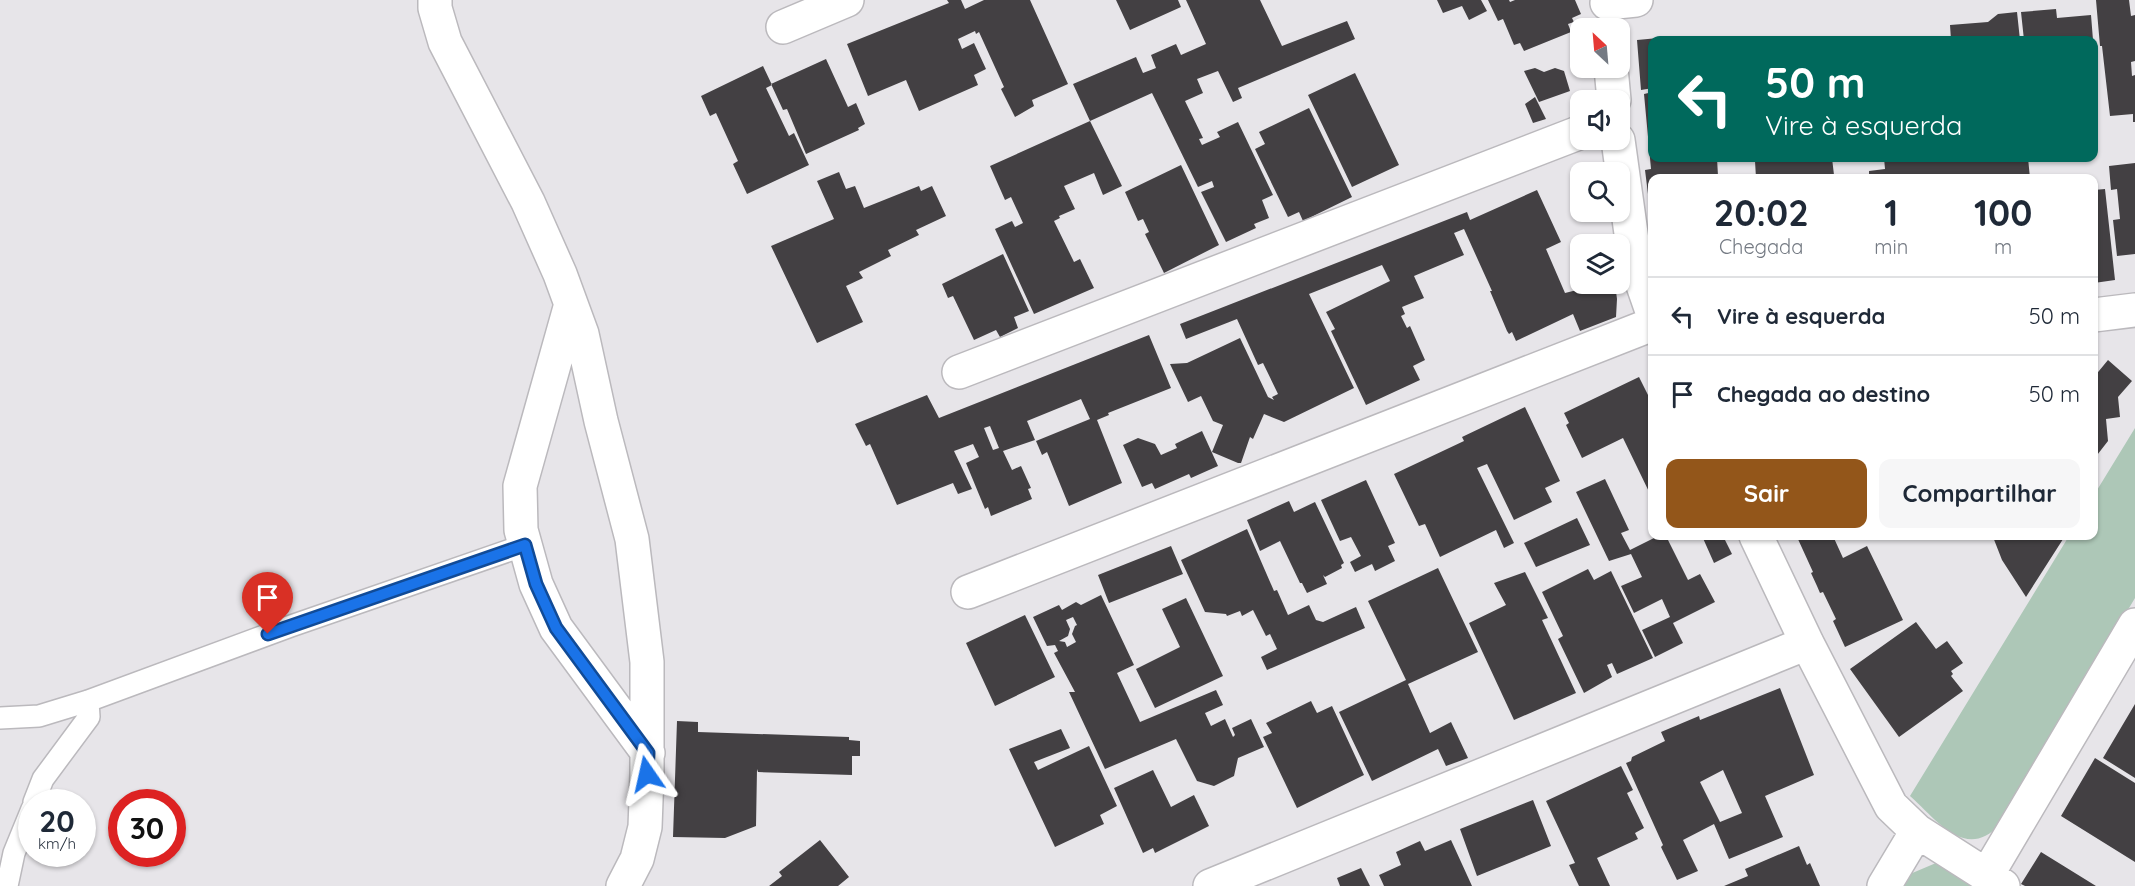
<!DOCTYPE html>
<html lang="pt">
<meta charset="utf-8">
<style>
:root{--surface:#fff;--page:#f6f6f7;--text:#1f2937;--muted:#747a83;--line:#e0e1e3;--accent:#93561a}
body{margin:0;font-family:Quicksand,sans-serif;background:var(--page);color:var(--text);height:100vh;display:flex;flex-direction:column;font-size:22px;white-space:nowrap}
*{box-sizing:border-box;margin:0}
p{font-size:20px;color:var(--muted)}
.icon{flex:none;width:33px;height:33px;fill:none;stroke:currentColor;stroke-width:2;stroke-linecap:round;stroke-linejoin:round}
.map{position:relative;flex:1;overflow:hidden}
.drawer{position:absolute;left:1648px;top:174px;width:450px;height:366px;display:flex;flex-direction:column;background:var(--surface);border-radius:12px;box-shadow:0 2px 4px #0004}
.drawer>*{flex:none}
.hud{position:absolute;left:1648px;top:36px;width:450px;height:126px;border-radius:12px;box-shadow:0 2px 4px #0004;background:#00695c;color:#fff;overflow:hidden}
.needle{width:39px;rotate:334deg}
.controls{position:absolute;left:1570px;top:18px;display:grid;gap:12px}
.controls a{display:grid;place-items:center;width:60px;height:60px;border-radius:12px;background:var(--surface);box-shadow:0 2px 4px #0004;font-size:30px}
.speed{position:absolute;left:18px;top:789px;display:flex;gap:12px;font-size:30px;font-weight:700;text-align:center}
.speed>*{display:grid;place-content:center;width:78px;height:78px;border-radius:50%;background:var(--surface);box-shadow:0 2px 4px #0004;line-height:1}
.speed small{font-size:15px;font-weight:400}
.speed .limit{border:9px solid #d22;background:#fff;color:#111}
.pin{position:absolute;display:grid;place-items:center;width:51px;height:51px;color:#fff;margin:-62px -26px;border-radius:50% 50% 50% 0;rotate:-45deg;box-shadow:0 0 6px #0007}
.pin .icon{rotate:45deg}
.me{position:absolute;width:66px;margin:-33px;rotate:349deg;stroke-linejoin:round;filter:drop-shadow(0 0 4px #0008)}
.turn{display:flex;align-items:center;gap:21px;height:126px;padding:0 18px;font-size:27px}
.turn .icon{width:78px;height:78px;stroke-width:2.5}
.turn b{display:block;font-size:42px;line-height:51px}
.eta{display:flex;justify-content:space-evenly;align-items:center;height:102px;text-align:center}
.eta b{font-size:36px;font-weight:700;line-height:42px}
.primary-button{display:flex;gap:12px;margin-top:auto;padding:12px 18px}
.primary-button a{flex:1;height:69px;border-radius:12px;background:var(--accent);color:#fff;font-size:24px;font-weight:700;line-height:69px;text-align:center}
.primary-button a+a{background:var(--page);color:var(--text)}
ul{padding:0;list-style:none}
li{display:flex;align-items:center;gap:18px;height:78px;padding:0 18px;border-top:2px solid var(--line)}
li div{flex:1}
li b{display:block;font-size:22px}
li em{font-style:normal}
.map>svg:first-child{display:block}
.green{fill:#adc7b7}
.building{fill:#434043;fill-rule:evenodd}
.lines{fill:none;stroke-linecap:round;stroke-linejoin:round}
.service-casing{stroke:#bbb9bd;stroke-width:24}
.minor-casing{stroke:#bbb9bd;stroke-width:36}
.service{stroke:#fff;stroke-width:21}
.minor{stroke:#fff;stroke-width:33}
.route-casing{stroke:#114b97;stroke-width:15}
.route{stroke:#1a73e8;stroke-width:10}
</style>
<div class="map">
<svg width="2135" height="886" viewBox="0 0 2135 886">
<rect width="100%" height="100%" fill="#e7e5e9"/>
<path class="green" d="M 2135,428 L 2135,598 L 2000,824 C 1966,862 1937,820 1910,796 L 2069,536 L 2094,536 L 2094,495 Z
M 1936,863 L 1974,886 L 1903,886 L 1910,874 Z"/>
<path class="building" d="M 947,0 L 961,0 L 965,9 L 984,0 L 1030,0 L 1068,84 L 1032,100 L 1034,106 L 1015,117 L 1001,89 L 1004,87 L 979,32 L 976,34 L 975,31 L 958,39 L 962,49 L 974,43 L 986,69 L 974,75 L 978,85 L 919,111 L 906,80 L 868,96 L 847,44 L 949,3 Z
M 1116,0 L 1178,0 L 1181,7 L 1130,30 Z
M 1186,0 L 1260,0 L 1282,46 L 1347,21 L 1355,39 L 1238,88 L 1242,98 L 1233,102 L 1218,71 L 1197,79 L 1203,93 L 1185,101 L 1203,138 L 1199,139 L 1202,145 L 1220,137 L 1217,132 L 1238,122 L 1273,195 L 1262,200 L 1269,218 L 1254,224 L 1256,228 L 1226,242 L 1201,192 L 1214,187 L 1212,181 L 1198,187 L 1152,93 L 1090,121 L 1073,84 L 1136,57 L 1143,73 L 1156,68 L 1151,55 L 1176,44 L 1181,55 L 1206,44 Z
M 1437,0 L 1481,0 L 1487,11 L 1469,20 L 1462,6 L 1443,13 Z
M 1488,0 L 1509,0 L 1510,2 L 1515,0 L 1575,0 L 1581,14 L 1572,18 L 1574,22 L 1568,24 L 1571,32 L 1524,51 L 1520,43 L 1514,45 L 1503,19 L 1498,21 Z
M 2096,0 L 2129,0 L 2131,16 L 2135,15 L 2135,61 L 2131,62 L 2132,76 L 2135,75 L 2135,122 L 2133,122 L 2133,114 L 2110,116 L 2102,46 L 2100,46 Z
M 2056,9 L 2057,18 L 2091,15 L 2093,40 L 2024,40 L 2021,12 Z
M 2017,12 L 2020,40 L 1951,40 L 1950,25 L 1988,22 L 1998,14 Z
M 1669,37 L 1669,40 L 1653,40 L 1653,88 L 1641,90 L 1637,40 Z
M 826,59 L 848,107 L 856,103 L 865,124 L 858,128 L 859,130 L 806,154 L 787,109 L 783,110 L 771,84 Z
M 763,66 L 772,85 L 766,88 L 789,136 L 794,133 L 809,165 L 747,194 L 733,164 L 738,161 L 716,113 L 710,116 L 701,96 Z
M 1535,68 L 1544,72 L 1555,68 L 1564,71 L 1570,91 L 1539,102 L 1524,71 Z
M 1355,73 L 1399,165 L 1352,187 L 1308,95 Z
M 1653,92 L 1653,158 L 1717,158 L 1718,176 L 1653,178 L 1653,194 L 1648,194 L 1645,170 L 1651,169 L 1644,94 Z
M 1535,97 L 1546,119 L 1533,123 L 1525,104 Z
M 1309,108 L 1352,197 L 1303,221 L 1299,212 L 1288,217 L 1255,149 L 1265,144 L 1259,132 Z
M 1090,121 L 1122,186 L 1103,195 L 1094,173 L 1064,186 L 1075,209 L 1059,216 L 1060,218 L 1054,221 L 1074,262 L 1080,259 L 1094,288 L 1034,314 L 995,229 L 1012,221 L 1015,227 L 1023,223 L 1011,197 L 1005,200 L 990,166 Z
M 1757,158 L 1832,158 L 1834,175 L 1822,178 L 1756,178 L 1755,161 L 1758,161 Z
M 1884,158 L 1954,158 L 1954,162 L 2028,158 L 2030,178 L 1869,178 L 1869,171 L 1885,169 Z
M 2135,163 L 2135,254 L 2117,256 L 2113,220 L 2120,219 L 2117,189 L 2111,190 L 2109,166 Z
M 1181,165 L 1219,245 L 1164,273 L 1145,234 L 1149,232 L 1143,219 L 1138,221 L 1125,192 Z
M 839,172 L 846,189 L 855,186 L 864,208 L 919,186 L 921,191 L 932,186 L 946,216 L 916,230 L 919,235 L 888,250 L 891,256 L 859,272 L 863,278 L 846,286 L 863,322 L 817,343 L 771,246 L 834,219 L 817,181 Z
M 2105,189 L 2115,280 L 2094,283 L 2094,190 Z
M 1537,190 L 1561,242 L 1546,249 L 1565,293 L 1601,284 L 1615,284 L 1617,299 L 1616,317 L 1580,331 L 1573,314 L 1516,341 L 1512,332 L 1509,334 L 1507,331 L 1490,291 L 1492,291 L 1464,229 L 1454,233 L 1464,255 L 1414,276 L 1424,298 L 1402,307 L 1405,314 L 1401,316 L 1407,328 L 1410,326 L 1425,360 L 1413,366 L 1420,380 L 1366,405 L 1331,331 L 1335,329 L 1326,312 L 1390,281 L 1382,265 L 1309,294 L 1354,388 L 1284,422 L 1264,414 L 1253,439 L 1250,437 L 1241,463 L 1238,463 L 1212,452 L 1223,425 L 1213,421 L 1201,396 L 1188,402 L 1170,364 L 1187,363 L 1240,338 L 1268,397 L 1274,400 L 1272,397 L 1278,394 L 1263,363 L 1258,365 L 1237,319 L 1186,339 L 1180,324 L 1467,212 L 1470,220 Z
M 1003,254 L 1029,311 L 1014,317 L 1018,328 L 1000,337 L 996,330 L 974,340 L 953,296 L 948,298 L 942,284 Z
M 1149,335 L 1171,388 L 1108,413 L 1109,415 L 1097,420 L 1122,483 L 1069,506 L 1047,452 L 1042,455 L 1036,441 L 1090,419 L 1081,399 L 1027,421 L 1035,440 L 1003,451 L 1012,470 L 1021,466 L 1031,488 L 1028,489 L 1032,499 L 991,516 L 988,507 L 985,509 L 966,463 L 979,457 L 973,444 L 954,451 L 972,489 L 958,494 L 953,483 L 897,505 L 870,444 L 866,446 L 855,424 L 927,395 L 939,418 ZM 990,426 L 999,448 L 993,450 L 984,428 Z
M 2108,360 L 2132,381 L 2118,397 L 2120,417 L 2106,419 L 2108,441 L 2094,459 L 2094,377 Z
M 1639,377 L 1653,405 L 1653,500 L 1623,438 L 1582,458 L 1566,425 L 1569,423 L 1564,413 Z
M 1525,407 L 1560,481 L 1545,488 L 1552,502 L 1514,520 L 1487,464 L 1477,468 L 1514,543 L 1504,548 L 1496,530 L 1440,557 L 1425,524 L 1419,526 L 1394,474 L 1464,441 L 1462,437 Z
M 1202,431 L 1218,466 L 1191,478 L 1189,474 L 1155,489 L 1152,483 L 1142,487 L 1123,445 L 1138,438 L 1155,444 L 1161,455 L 1177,448 L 1175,444 Z
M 1605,479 L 1629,530 L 1621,533 L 1630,550 L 1658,536 L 1666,536 L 1688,580 L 1700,574 L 1715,602 L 1673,623 L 1683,643 L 1655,657 L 1642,630 L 1670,617 L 1662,599 L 1634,613 L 1621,586 L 1642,577 L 1631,554 L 1609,561 L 1576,492 Z
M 1366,480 L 1395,543 L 1388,546 L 1395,561 L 1375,571 L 1372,564 L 1355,572 L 1350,562 L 1361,556 L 1351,537 L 1340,541 L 1321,500 Z
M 1289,501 L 1294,512 L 1315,502 L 1344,563 L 1341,565 L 1342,568 L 1325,577 L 1323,575 L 1327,584 L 1307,593 L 1302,583 L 1300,583 L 1280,541 L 1260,551 L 1247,520 Z
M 1577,518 L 1590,545 L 1536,567 L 1524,543 Z
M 1247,529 L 1274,591 L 1277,590 L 1288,615 L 1309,605 L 1316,620 L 1323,622 L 1356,607 L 1365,628 L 1267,670 L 1261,657 L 1277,649 L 1270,634 L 1266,636 L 1253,610 L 1242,616 L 1240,611 L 1227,616 L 1226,614 L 1205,612 L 1181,560 Z
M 1702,536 L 1723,536 L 1732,554 L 1714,563 Z
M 1812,536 L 1833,536 L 1843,558 L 1867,546 L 1903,620 L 1845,647 L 1833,621 L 1836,619 L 1823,592 L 1820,593 L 1817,586 L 1811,573 L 1813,572 L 1797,537 Z
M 1986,536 L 2065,536 L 2026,597 L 2002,560 L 1993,537 L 1987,538 Z
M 1171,546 L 1183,574 L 1109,603 L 1098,575 Z
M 1438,568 L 1478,652 L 1408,684 L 1430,733 L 1451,722 L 1468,758 L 1446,766 L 1438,749 L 1372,781 L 1339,712 L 1406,680 L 1368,601 Z
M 1588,569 L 1594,580 L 1611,571 L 1653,658 L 1617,674 L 1612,663 L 1607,665 L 1612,677 L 1584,693 L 1558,639 L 1563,636 L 1542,592 Z
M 1525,572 L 1548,618 L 1542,620 L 1576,693 L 1514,720 L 1469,623 L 1506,605 L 1494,583 Z
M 1101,595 L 1134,665 L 1117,673 L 1140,722 L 1216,690 L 1223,705 L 1205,713 L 1211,726 L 1225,719 L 1233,737 L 1235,735 L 1232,728 L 1251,719 L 1264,747 L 1238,758 L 1234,776 L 1214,786 L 1197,781 L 1176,739 L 1105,769 L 1069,692 L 1075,692 L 1054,653 L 1058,651 L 1055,645 L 1047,646 L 1033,617 L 1059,605 L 1062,610 L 1076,602 L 1081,605 ZM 1073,617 L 1077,625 L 1075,626 L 1072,634 L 1076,642 L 1067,647 L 1065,642 L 1059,641 L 1068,636 L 1070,629 L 1066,620 Z
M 1186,598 L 1223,676 L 1155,708 L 1136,669 L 1180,647 L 1162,609 Z
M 1025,615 L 1055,677 L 995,706 L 966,643 Z
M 1916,622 L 1936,649 L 1947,641 L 1963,663 L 1951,671 L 1953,674 L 1951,676 L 1963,691 L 1899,737 L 1850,669 Z
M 1780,688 L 1814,775 L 1765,796 L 1783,837 L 1729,859 L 1714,824 L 1683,840 L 1698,871 L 1677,880 L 1661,847 L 1663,845 L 1626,763 L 1631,761 L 1632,757 L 1665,741 L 1661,732 L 1699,716 L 1700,720 ZM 1723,770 L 1742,813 L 1720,822 L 1700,782 Z
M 1311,701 L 1317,713 L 1332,706 L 1364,775 L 1297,808 L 1263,737 L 1272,733 L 1266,723 Z
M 2135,704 L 2135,778 L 2103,758 Z
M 677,721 L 698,722 L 698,732 L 849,737 L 849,740 L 860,741 L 860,756 L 852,756 L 852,775 L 758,772 L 757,769 L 756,826 L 725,838 L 673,837 Z
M 1061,729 L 1070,748 L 1034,762 L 1038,770 L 1089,746 L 1117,806 L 1100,815 L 1104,824 L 1055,847 L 1009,749 Z
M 2095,758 L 2135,783 L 2135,862 L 2061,816 Z
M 1621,766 L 1633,790 L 1627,793 L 1644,828 L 1635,833 L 1638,839 L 1597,858 L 1610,886 L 1579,886 L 1569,865 L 1575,863 L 1546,801 Z
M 1153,770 L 1171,807 L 1194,795 L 1209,826 L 1155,853 L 1153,848 L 1143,853 L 1114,788 Z
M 1533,800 L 1551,846 L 1477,876 L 1460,829 Z
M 820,840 L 849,877 L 838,886 L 769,886 L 782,876 L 779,872 Z
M 1451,840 L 1472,886 L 1384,886 L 1379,875 L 1401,865 L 1396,852 L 1420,841 L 1425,851 Z
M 1799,846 L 1807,865 L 1810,863 L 1820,886 L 1724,886 L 1748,876 L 1745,869 Z
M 2041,852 L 2096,886 L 2025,886 L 2021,884 Z
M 1361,868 L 1370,886 L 1340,886 L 1337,878 Z"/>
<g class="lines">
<g class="service-casing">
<path id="service" d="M 0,718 L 39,716 L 88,701 L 291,626 L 525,545
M 34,802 L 43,779 L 89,717 L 88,701
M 7,886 L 14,853 L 32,809"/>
</g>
<g class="minor-casing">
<path id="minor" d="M 435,0 L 435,8 L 445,42 L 528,202 L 560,274 L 582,334 L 601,421 L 632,539 L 647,662 L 647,774 L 645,827 L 637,859 L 623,886
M 1607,3 L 1636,0
M 783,27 L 847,0
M 1611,68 L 1614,100
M 1618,140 L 1635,262 L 1653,314
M 571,304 L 520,486 L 521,530 L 536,584 L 556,628 L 648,753
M 2094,315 L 2135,310
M 959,372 L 1581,132
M 1756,536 L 1807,643 L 1891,806 L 1917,831 L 2003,886
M 968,592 L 1653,324
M 1987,875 L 2135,625
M 1210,886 L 1807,643
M 1884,886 L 1917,831"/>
</g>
<use href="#service" class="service"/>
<use href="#minor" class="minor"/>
</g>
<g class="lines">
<g class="route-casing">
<path id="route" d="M 268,634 L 525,545 L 536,584 L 556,628 L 648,753 L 647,774"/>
</g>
<use href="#route" class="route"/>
</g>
</svg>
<div class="controls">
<a><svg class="needle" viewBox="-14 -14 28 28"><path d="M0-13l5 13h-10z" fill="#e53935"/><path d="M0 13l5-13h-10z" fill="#747a83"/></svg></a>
<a><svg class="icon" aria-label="sound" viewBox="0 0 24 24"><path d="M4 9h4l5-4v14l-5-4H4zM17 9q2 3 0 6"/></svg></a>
<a><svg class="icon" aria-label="search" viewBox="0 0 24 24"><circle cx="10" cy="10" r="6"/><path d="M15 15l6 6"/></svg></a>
<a><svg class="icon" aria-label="layers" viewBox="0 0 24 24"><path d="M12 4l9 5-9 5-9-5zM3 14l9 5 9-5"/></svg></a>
</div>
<div class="speed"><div>20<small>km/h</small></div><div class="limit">30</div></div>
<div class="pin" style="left:268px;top:634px;background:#d93025"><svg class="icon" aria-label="arrive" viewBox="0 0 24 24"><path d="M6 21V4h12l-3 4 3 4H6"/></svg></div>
<svg class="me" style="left:647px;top:774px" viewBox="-20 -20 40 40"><path d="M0-17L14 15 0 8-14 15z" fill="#1a73e8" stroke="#fff" stroke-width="4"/></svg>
<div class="hud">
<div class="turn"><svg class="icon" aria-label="left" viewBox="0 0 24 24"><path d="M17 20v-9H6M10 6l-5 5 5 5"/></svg><div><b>50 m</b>Vire à esquerda</div></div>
</div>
<section class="drawer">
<div class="eta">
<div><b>20:02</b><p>Chegada</p></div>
<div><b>1</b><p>min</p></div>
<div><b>100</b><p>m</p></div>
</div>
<ul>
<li><svg class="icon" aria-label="left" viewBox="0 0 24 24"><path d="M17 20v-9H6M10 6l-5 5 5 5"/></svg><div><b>Vire à esquerda</b></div><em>50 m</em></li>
<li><svg class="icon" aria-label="arrive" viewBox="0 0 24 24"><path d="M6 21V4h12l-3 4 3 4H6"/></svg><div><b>Chegada ao destino</b></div><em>50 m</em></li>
</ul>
<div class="primary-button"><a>Sair</a><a>Compartilhar</a></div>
</section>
</div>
